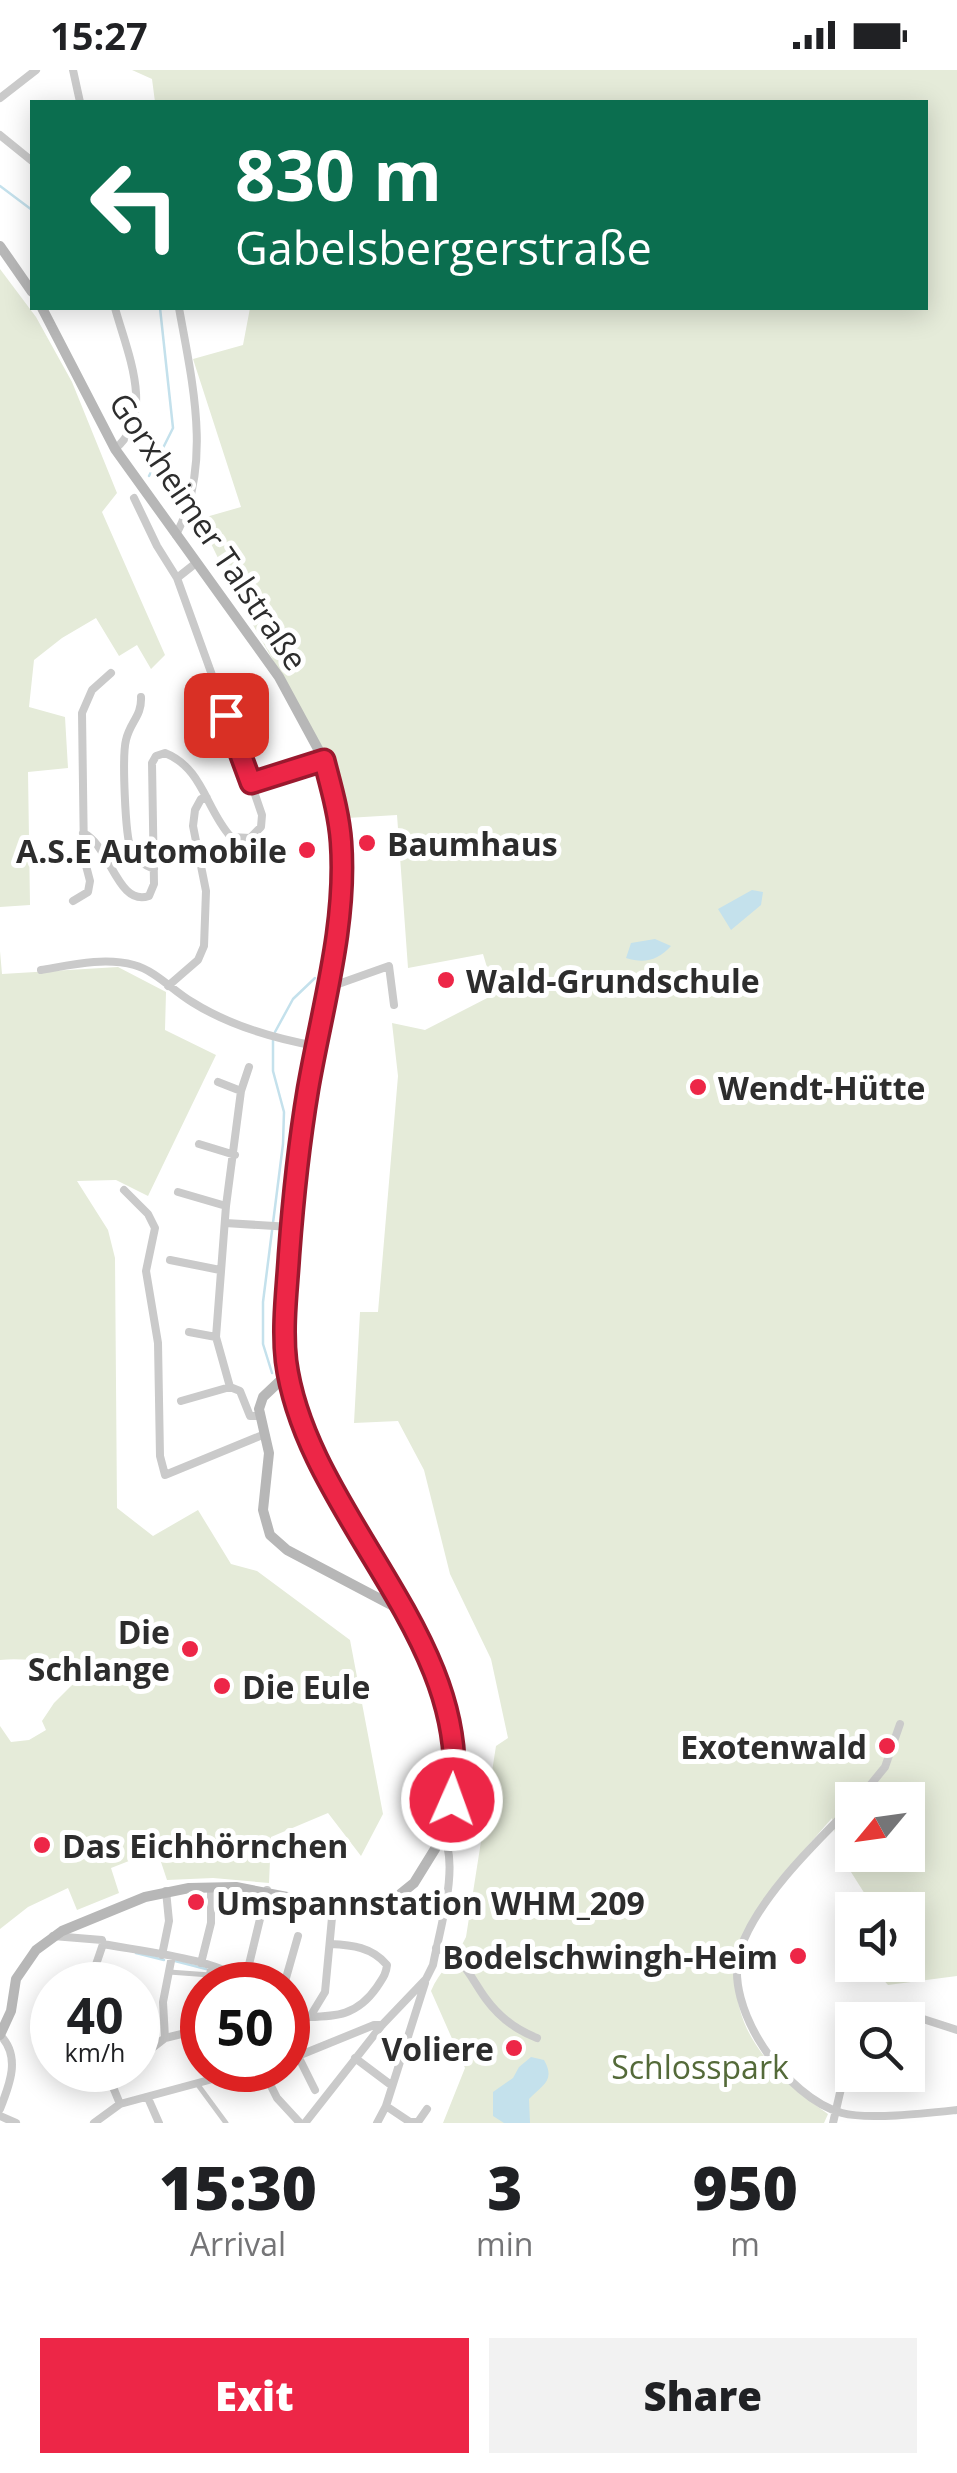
<!DOCTYPE html>
<meta charset="utf-8">
<style>
:root{--surface:#fff;--page:#f2f2f2;--text:#202124;--muted:#757577;--accent:#ed2647}
body{margin:0;font-family:"Open Sans",sans-serif;background:var(--page);color:var(--text);height:100vh;display:flex;flex-direction:column;font-size:38px;white-space:nowrap}
*{box-sizing:border-box;margin:0}
p{font-size:32px;color:var(--muted)}
.icon{flex:none;width:55px;height:55px;fill:none;stroke:currentColor;stroke-width:2;stroke-linecap:round;stroke-linejoin:round}
.map{position:relative;height:2053px;overflow:hidden}
.sheet{display:flex;flex-direction:column;background:var(--surface);flex:1}
.sheet>*{flex:none}
.guide{position:absolute;left:30px;top:30px;width:898px;height:210px;border-radius:0px;box-shadow:0 5px 25px #0003;background:#0b6e4f;color:#fff;overflow:hidden}
.needle{width:65px;rotate:241deg}
.tools{position:absolute;left:835px;top:1712px;display:grid;gap:20px}
.tools a{display:grid;place-items:center;width:90px;height:90px;border-radius:0px;background:var(--surface);box-shadow:0 5px 25px #0003;font-size:50px}
.speed{position:absolute;left:30px;top:1892px;display:flex;gap:20px;font-size:50px;font-weight:700;text-align:center}
.speed>*{display:grid;place-content:center;width:130px;height:130px;border-radius:50%;background:var(--surface);box-shadow:0 5px 25px #0003;line-height:1}
.speed small{font-size:25px;font-weight:400}
.speed .limit{border:15px solid #d22;background:#fff;color:#111}
.pin{position:absolute;display:grid;place-items:center;width:85px;height:85px;color:#fff;margin:-42px;border-radius:20px;box-shadow:0 5px 15px #0006}
.me{position:absolute;width:110px;margin:-55px;rotate:2deg;stroke-linejoin:round;filter:drop-shadow(0 0 8px #0008)}
.turn{display:flex;align-items:center;gap:35px;height:210px;padding:0 40px;font-size:45px}
.turn .icon{width:130px;height:130px;stroke-width:2.5}
.turn b{display:block;font-size:70px;line-height:85px}
.eta{display:flex;justify-content:space-evenly;align-items:center;height:170px;text-align:center}
.eta b{font-size:60px;font-weight:800;line-height:70px}
.primary-button{display:flex;gap:20px;margin-top:auto;padding:20px 40px}
.primary-button a{flex:1;height:115px;border-radius:0px;background:var(--accent);color:#fff;font-size:40px;font-weight:800;line-height:115px;text-align:center}
.primary-button a+a{background:var(--page);color:var(--text)}
.status{display:flex;justify-content:space-between;align-items:center;height:70px;padding:0 50px;background:var(--surface);direction:ltr}
.status svg{height:28px;fill:currentColor}
.map>svg:first-child{display:block}
.green{fill:#e5ebd9;fill-rule:evenodd}
.water{fill:#c4e1ec}
.lines{fill:none;stroke-linecap:round;stroke-linejoin:round}
.stream{stroke:#c4e1ec;stroke-width:2.5}
.pedestrian{stroke:#cacaca;stroke-width:5}
.minor{stroke:#cacaca;stroke-width:8}
.secondary{stroke:#b7b7b7;stroke-width:10}
.route-casing{stroke:#9a192e;stroke-width:25}
.route{stroke:#ed2647;stroke-width:18}
.poi-dot{fill:#ed2647;stroke:#fff;stroke-width:4}
.labels{text-anchor:middle;dominant-baseline:central;stroke-width:10;stroke-linejoin:round;paint-order:stroke}
.street-label{font-size:32px;fill:#2d2d2d;stroke:#fff}
.poi-label{font-size:32px;font-weight:bold;fill:#2d2d2d;stroke:#fff;text-anchor:start}
.park-label{font-size:32px;fill:#546a39;stroke:#fff}
</style>
<div class="status"><b>15:27</b><svg viewBox="0 0 49 12"><path d="M0 12V9h3v3zM5 12V6h3v6zM10 12V3h3v9zM15 12V0h3v12zM26 1h20v11H26zM47 4h2v5h-2z"/></svg></div>
<div class="map">
<svg width="957" height="2053" viewBox="0 0 957 2053">
<rect width="100%" height="100%" fill="#fff"/>
<path class="green" d="M 132,0 L 957,0 L 957,1906 L 888,1915 L 879,1905 L 879,1895 L 908,1895 L 908,1840 L 875,1840 L 839,1783 L 832,1748 C 803,1782 751,1837 737,1879 C 734,1890 736,1898 737,1909 C 738,1919 737,1930 740,1940 C 752,1984 792,2019 828,2044 L 824,2053 L 443,2053 L 465,1998 L 431,1921 C 439,1901 457,1887 466,1867 L 496,1676 L 508,1668 L 491,1589 L 450,1504 L 424,1400 L 398,1351 L 354,1353 L 360,1242 L 378,1242 L 398,1006 L 392,953 L 425,960 L 495,924 L 483,884 L 408,898 L 397,745 L 347,748 L 329,689 L 236,525 L 199,449 L 241,437 L 193,289 L 243,275 L 250,238 L 925,238 L 925,32 L 155,32 L 152,9 ZM 852,1730 L 908,1730 L 908,1785 L 852,1785 Z
M 0,199 L 36,247 L 72,312 L 117,423 L 102,442 L 165,585 L 151,599 L 137,575 L 119,586 L 96,548 L 62,568 L 34,590 L 29,637 L 65,647 L 68,698 L 28,702 L 30,835 L 0,837 Z
M 0,881 L 2,904 L 118,897 L 166,922 L 165,960 L 216,985 L 148,1126 L 116,1110 L 77,1111 L 108,1160 L 115,1188 L 117,1438 L 153,1466 L 198,1440 L 231,1494 L 257,1501 L 350,1570 L 383,1744 L 361,1786 L 328,1743 L 271,1767 L 269,1813 L 213,1808 L 167,1810 L 157,1780 L 111,1798 L 119,1823 L 77,1840 L 68,1818 L 28,1837 L 0,1859 L 0,1656 L 11,1672 L 29,1670 L 46,1660 L 42,1651 L 54,1633 L 80,1607 L 76,1599 L 64,1590 C 42,1593 22,1587 0,1590 Z"/>
<path class="water" d="M 752,820 L 763,822 L 761,835 L 731,860 L 718,839 Z
M 655,869 L 671,876 C 658,890 645,894 626,888 L 631,873 Z
M 531,1987 L 544,1990 C 556,2011 542,2015 529,2029 L 530,2053 L 504,2053 L 493,2046 L 493,2022 L 513,2008 L 519,1997 Z"/>
<g class="lines">
<path class="stream" d="M 0,116 L 32,140
M 149,406 L 173,358 L 160,238
M 275,962 L 293,929 L 315,908
M 272,1303 L 263,1274 L 263,1232 L 283,1074 L 284,1042 L 273,1001 L 273,970
M 136,1883 L 164,1890
M 175,1891 L 206,1899
M 216,1903 L 238,1911"/>
<path class="pedestrian" d="M 169,1902 L 210,1905
M 198,2015 L 226,2053"/>
<path class="minor" d="M 73,0 L 80,32
M 0,28 L 36,0
M 0,65 L 32,91
M 115,379 C 156,344 127,282 115,238
M 176,465 C 213,395 192,311 179,238
M 177,508 L 196,493
M 141,627 C 142,646 130,652 126,670 C 122,685 125,765 131,780 C 136,790 144,795 154,799
M 251,713 L 324,690
M 83,763 C 111,776 117,837 149,826 L 154,814 L 152,693 L 156,686 L 165,683 C 203,698 206,740 231,767 L 250,768 L 261,757 L 262,745 L 251,713 L 177,508 L 157,476 L 134,428
M 73,831 L 88,822 L 90,811 L 84,788 L 82,643 L 92,620 L 111,603
M 41,900 C 71,895 104,887 134,895 C 156,901 172,920 192,932 C 230,956 272,968 316,976
M 168,916 L 198,890 L 204,876 L 206,821 L 193,756 L 195,740 L 201,729 L 207,728
M 327,918 L 389,896 L 394,935
M 249,997 L 241,1021 L 226,1136 L 216,1267 L 230,1317 L 240,1321 L 250,1346 L 260,1346
M 218,1012 L 241,1021
M 199,1074 L 235,1085
M 124,1120 L 148,1144 L 155,1158 L 146,1201 L 158,1273 L 160,1386 L 165,1405 L 265,1364
M 178,1122 L 226,1136
M 225,1153 L 291,1157
M 170,1190 L 220,1200
M 189,1262 L 216,1267
M 181,1331 L 230,1317
M 858,1730 L 885,1697 L 900,1654
M 852,1736 C 815,1773 757,1829 740,1880 C 722,1938 787,2028 842,2043 C 868,2050 929,2043 957,2040
M 53,1866 L 102,1870 L 103,1874 C 139,1881 223,1889 248,1915
M 436,1878 C 463,1884 471,1909 486,1929 C 500,1948 516,1960 537,1968
M 162,1885 L 169,1851 L 166,1821
M 201,1893 L 211,1853 L 211,1817
M 245,1911 L 267,1820
M 89,1915 L 103,1874
M 209,1915 L 211,1897
M 284,1915 L 298,1866
M 311,1945 L 325,1922 L 333,1837
M 288,1948 C 325,1945 352,1953 377,1917 C 382,1909 386,1905 387,1895 C 372,1877 352,1875 330,1874
M 860,1950 L 868,1940 L 886,1937 L 957,1960
M 165,1968 L 202,1959
M 299,1988 L 315,2020
M 355,1988 L 391,2015
M 138,1989 L 165,1968 L 163,1932 L 172,1886
M 288,1990 L 374,1955 L 382,1955
M 106,2000 L 120,2034
M 263,2000 L 277,2028 L 300,2053
M 112,2011 L 124,2000
M 148,2028 L 159,2053
M 386,2036 L 410,2052 L 418,2052 L 427,2039
M 0,2039 C 10,2014 21,1986 0,1965
M 0,2046 L 16,2053
M 94,2053 L 120,2034 L 246,2000
M 305,2053 L 382,1955 L 426,1909 L 433,1895 C 439,1862 461,1792 442,1764
M 377,2053 L 386,2036 L 425,1913
M 833,2053 L 852,1971"/>
<path class="secondary" d="M 0,176 L 32,222
M 285,1296 L 282,1309 L 263,1327 L 259,1339 L 269,1383 L 263,1440 L 270,1465 L 287,1480 L 401,1540
M 0,1965 L 11,1941 L 16,1909 L 36,1880 L 62,1861 L 145,1827 L 189,1818 L 236,1817 L 350,1839 L 370,1838 L 393,1830 L 414,1813 L 435,1779 L 449,1741 L 455,1698 L 452,1663 L 443,1622 L 377,1491 L 318,1394 L 297,1335 L 286,1292 L 286,1232 L 291,1157 L 307,1025 L 341,830 L 341,771 L 324,690 L 279,607 L 115,379 L 42,238"/>
</g>
<g class="lines">
<g class="route-casing">
<path id="route" d="M 226,645 L 251,713 L 324,690 C 331,717 339,744 341,772 C 347,855 322,938 308,1019 C 299,1073 293,1130 289,1185 C 287,1219 282,1256 286,1291 C 306,1445 476,1569 452,1730"/>
</g>
<use href="#route" class="route"/>
</g>
<g class="poi-dot">
<circle cx="367" cy="773" r="10"/>
<circle cx="307" cy="780" r="10"/>
<circle cx="446" cy="910" r="10"/>
<circle cx="698" cy="1017" r="10"/>
<circle cx="190" cy="1579" r="10"/>
<circle cx="222" cy="1616" r="10"/>
<circle cx="887" cy="1676" r="10"/>
<circle cx="42" cy="1775" r="10"/>
<circle cx="196" cy="1832" r="10"/>
<circle cx="798" cy="1886" r="10"/>
<circle cx="514" cy="1978" r="10"/>
</g>
<g class="labels">
<g class="street-label">
<text transform="translate(209 461) rotate(56)">Gorxheimer Talstraße</text>
</g>
<g class="poi-label">
<text x="387" y="773">Baumhaus</text>
<text x="287" y="780" text-anchor="end">A.S.E Automobile</text>
<text x="466" y="910">Wald-Grundschule</text>
<text x="718" y="1017">Wendt-Hütte</text>
<text x="170" y="1561" text-anchor="end">Die<tspan x="170" dy="37">Schlange</tspan></text>
<text x="242" y="1616">Die Eule</text>
<text x="867" y="1676" text-anchor="end">Exotenwald</text>
<text x="62" y="1775">Das Eichhörnchen</text>
<text x="216" y="1832">Umspannstation WHM_209</text>
<text x="778" y="1886" text-anchor="end">Bodelschwingh-Heim</text>
<text x="494" y="1978" text-anchor="end">Voliere</text>
</g>
<g class="park-label">
<text x="700" y="1996">Schlosspark</text>
</g>
</g>
</svg>
<div class="tools">
<a><svg class="needle" viewBox="-14 -14 28 28"><path d="M0-13l5 13h-10z" fill="#e53935"/><path d="M0 13l5-13h-10z" fill="#757577"/></svg></a>
<a><svg class="icon" aria-label="sound" viewBox="0 0 24 24"><path d="M4 9h4l5-4v14l-5-4H4zM17 9q2 3 0 6"/></svg></a>
<a><svg class="icon" aria-label="search" viewBox="0 0 24 24"><circle cx="10" cy="10" r="6"/><path d="M15 15l6 6"/></svg></a>
</div>
<div class="speed"><div>40<small>km/h</small></div><div class="limit">50</div></div>
<div class="pin" style="left:226px;top:645px;background:#d93025"><svg class="icon" aria-label="arrive" viewBox="0 0 24 24"><path d="M6 21V4h12l-3 4 3 4H6"/></svg></div>
<svg class="me" style="left:452px;top:1730px" viewBox="-20 -20 40 40"><circle r="17" fill="#ed2647" stroke="#fff" stroke-width="3"/><path d="M0-11L8 9 0 5-8 9z" fill="#fff"/></svg>
<div class="guide">
<div class="turn"><svg class="icon" aria-label="left" viewBox="0 0 24 24"><path d="M17 20v-9H6M10 6l-5 5 5 5"/></svg><div><b>830 m</b>Gabelsbergerstraße</div></div>
</div>
</div>
<section class="sheet">
<div class="eta">
<div><b>15:30</b><p>Arrival</p></div>
<div><b>3</b><p>min</p></div>
<div><b>950</b><p>m</p></div>
</div>
<div class="primary-button"><a>Exit</a><a>Share</a></div>
</section>
